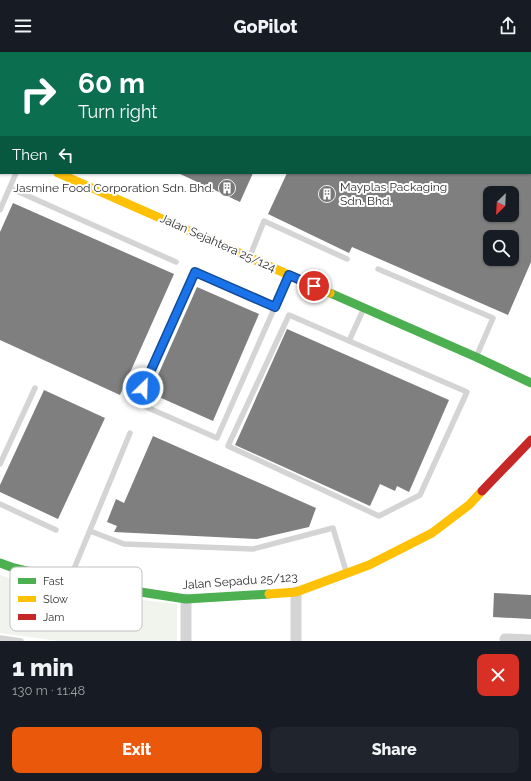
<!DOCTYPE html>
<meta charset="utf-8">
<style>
:root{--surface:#171b24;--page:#20242c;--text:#f1f3f6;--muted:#9ea1a6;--accent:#ea580c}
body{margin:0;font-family:Raleway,sans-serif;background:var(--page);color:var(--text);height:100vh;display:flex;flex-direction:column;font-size:15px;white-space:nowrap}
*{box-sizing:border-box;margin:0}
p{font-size:13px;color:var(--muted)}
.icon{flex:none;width:22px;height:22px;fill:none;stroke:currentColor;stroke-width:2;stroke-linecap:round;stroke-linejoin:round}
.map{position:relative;height:589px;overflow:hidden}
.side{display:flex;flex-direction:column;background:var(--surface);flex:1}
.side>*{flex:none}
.top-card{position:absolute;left:0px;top:0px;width:531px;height:122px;box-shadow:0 1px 3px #0004;background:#0b6e4f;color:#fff;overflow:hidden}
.needle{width:26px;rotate:204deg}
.buttons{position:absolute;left:483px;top:134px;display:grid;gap:8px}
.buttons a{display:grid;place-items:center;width:36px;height:36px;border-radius:8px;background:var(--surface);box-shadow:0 1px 3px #0004;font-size:20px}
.pin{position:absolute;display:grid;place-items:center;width:34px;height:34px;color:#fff;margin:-17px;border:2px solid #fff;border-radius:50%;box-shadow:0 1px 4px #0007}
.me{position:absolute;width:44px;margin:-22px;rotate:24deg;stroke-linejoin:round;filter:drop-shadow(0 0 3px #0008)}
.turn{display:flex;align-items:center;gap:14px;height:84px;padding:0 12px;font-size:18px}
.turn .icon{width:52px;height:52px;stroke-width:2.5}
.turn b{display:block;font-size:28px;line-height:34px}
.then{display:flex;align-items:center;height:38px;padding:0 12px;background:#0003;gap:8px;font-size:15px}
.round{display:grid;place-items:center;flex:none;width:42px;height:42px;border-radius:8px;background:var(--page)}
.overview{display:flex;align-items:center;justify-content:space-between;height:68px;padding:0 12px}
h1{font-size:24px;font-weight:800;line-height:30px}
.action{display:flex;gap:8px;margin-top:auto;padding:8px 12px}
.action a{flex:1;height:46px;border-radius:8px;background:var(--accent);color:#fff;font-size:16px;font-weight:800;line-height:46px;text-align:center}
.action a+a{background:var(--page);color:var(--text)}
header{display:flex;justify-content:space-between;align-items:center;height:52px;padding:0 12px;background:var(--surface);font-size:18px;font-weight:800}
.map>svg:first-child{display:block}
.grass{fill:url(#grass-tufts)}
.garden{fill:#f0f4ed}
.building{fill:#7f7f7f;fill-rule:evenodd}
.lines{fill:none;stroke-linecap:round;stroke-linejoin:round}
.lane{stroke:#d4d4d4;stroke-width:5.5}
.street{stroke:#d4d4d4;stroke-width:11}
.fast{stroke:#4caf50;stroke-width:9}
.slow{stroke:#ffc107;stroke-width:9}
.jam{stroke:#c62828;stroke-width:9}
.route-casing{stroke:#114b97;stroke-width:10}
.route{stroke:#1a73e8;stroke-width:7}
.labels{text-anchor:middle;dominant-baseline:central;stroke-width:4;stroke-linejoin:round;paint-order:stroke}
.poi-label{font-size:12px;fill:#2f2f2f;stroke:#fff;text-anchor:start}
.street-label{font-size:12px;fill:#2f2f2f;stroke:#fff}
.key{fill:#fff;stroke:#c1c1c1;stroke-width:1}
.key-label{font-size:11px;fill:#2f2f2f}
</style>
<header><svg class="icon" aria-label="menu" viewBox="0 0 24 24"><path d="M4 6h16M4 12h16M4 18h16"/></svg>GoPilot<svg class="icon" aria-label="share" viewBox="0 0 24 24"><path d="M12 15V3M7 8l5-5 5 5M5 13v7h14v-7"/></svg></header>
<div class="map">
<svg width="531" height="589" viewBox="0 0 531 589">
<defs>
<pattern id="grass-tufts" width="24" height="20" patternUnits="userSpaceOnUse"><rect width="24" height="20" fill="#f0f4ed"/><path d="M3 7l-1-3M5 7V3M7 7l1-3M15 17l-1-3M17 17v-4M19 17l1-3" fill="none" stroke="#ced2cc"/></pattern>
</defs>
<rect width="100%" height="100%" fill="#fff"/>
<path class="grass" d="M 461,0 L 531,0 L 531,49 L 530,1 L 461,1 Z"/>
<path class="garden" d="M 0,523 L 38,536 L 177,552 L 177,589 L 59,589 L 0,581 Z"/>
<path class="building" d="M 178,121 L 253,121 L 240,150 Z
M 287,121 L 531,121 L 531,210 L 508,263 L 352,195 L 349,201 L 268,162 ZM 490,141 L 512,141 L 512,163 L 490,163 ZM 490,185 L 512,185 L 512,207 L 490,207 Z
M 13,151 L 174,222 L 120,343 L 0,288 L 0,180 Z
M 197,235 L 259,262 L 213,369 L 150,341 Z
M 287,277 L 449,348 L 409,440 L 397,434 L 395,439 L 380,432 L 370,454 L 235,393 Z
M 44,338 L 105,366 L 58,467 L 0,440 L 0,433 Z
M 153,384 L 316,456 L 309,475 L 257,487 L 114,480 L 117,474 L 107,470 L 116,447 L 124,451 Z
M 494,541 L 531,543 L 531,567 L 493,565 Z"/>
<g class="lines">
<path class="lane" d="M 60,1 L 61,0
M 82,1 L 83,0
M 0,54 L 1,55
M 0,120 L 1,117
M 10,136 L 176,210
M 0,158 L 16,121
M 250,204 L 264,169 L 347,207
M 378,217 L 493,266 L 477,303
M 275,255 L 195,220 L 137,351 L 217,386 L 289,223
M 289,263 L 467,340 L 420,443 L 379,464 L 228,394 Z
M 349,289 L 364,256
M 0,412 L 35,336
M 0,452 L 56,478
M 90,479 L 124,492 L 253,497 L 333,476 L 346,519
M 69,529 L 130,381
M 0,586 L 21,589"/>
<path class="street" d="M 0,95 L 1,96
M 505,587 L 531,588
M 186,589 L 186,547
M 296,589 L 296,540"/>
<path class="fast" d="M 330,241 L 476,305 L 531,331
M 0,511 L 14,516 L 69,529 L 186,547 L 269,542"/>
<path class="slow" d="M 58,121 L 330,241
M 269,542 L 296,540 L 369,513 L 432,481 L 469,453 L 482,439"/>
<path class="jam" d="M 482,439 L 531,388"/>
</g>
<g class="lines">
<g class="route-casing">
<path id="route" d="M 143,336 L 195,220 L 275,255 L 289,223 L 314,234"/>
</g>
<use href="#route" class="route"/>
</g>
<defs>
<g id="building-disc" transform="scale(0.9)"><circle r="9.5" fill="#787878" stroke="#fff"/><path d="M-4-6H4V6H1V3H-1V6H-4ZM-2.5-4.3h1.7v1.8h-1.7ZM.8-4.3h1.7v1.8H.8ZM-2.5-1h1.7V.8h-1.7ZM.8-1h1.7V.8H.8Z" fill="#fff"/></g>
</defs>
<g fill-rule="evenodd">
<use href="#building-disc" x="227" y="136"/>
<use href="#building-disc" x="327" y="142"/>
</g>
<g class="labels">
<g class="poi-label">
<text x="340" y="135">Mayplas Packaging<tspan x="340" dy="14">Sdn. Bhd.</tspan></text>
<text x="214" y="136" text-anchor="end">Jasmine Food Corporation Sdn. Bhd.</text>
</g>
<g class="street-label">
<text transform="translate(218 191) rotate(24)">Jalan Sejahtera 25/124</text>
<text transform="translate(240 529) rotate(-4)">Jalan Sepadu 25/123</text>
</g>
</g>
<rect x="10" y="515" width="132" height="64" rx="6" class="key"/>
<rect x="18" y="526" width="18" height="6" fill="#4caf50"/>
<rect x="18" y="544" width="18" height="6" fill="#ffc107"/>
<rect x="18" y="562" width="18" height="6" fill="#c62828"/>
<g class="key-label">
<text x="43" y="533">Fast</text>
<text x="43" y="551">Slow</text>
<text x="43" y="569">Jam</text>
</g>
</svg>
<div class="buttons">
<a><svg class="needle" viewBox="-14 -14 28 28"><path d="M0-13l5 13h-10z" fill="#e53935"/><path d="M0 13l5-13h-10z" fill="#9ea1a6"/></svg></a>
<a><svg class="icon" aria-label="search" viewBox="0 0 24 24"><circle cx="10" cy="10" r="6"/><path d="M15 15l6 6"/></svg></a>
</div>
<div class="pin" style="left:314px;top:234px;background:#d93025"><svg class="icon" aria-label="arrive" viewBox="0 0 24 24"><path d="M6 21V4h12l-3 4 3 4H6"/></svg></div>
<svg class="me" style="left:143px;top:336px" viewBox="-20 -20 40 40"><circle r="17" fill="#1a73e8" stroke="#fff" stroke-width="3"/><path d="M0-11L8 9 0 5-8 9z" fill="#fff"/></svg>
<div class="top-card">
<div class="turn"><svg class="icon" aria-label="right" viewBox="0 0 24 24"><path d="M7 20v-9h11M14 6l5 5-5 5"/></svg><div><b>60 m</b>Turn right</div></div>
<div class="then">Then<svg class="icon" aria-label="left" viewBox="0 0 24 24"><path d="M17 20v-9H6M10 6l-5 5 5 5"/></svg></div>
</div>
</div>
<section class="side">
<div class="overview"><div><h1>1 min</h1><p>130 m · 11:48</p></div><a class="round" style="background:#d93025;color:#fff"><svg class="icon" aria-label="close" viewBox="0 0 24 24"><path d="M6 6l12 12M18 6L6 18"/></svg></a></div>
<div class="action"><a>Exit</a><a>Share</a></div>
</section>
